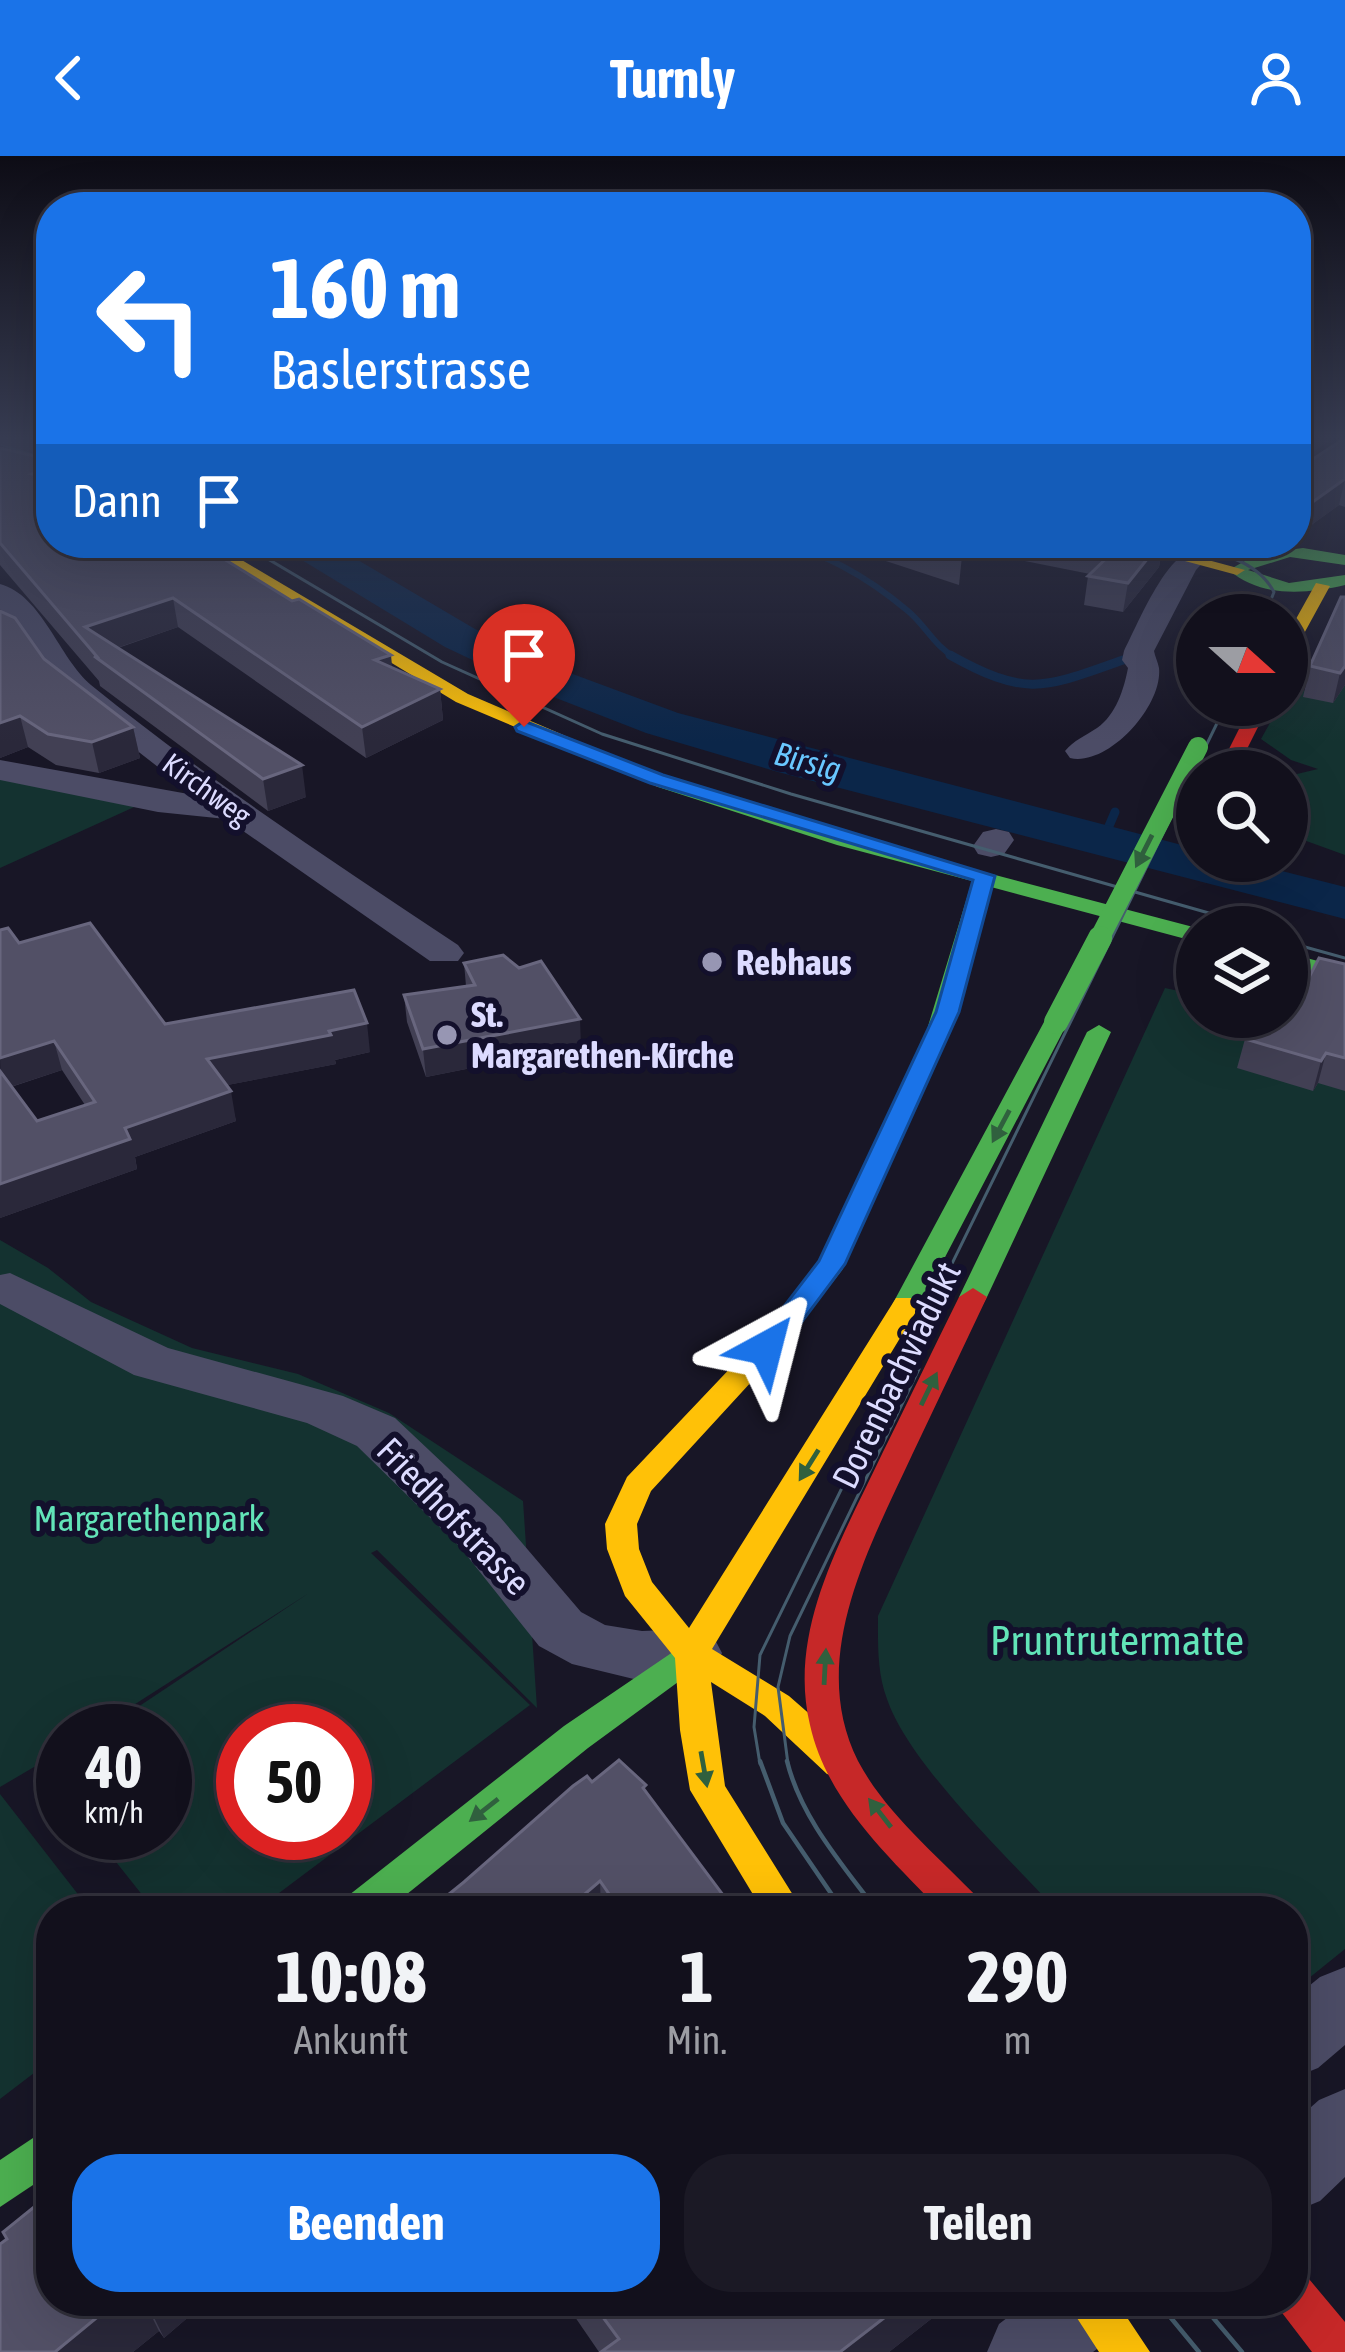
<!DOCTYPE html>
<html lang="de">
<style>
:root{--surface:#12101c;--page:#1b1925;--text:#f1f3f6;--muted:#9c9da3;--line:#31303b;--accent:#1a73e8}
body{margin:0;font-family:"Asap Condensed",sans-serif;background:var(--page);color:var(--text);height:100vh;display:flex;flex-direction:column;font-size:45px;white-space:nowrap}
*{box-sizing:border-box;margin:0}
p{font-size:39px;color:var(--muted)}
.icon{flex:none;width:66px;height:66px;fill:none;stroke:currentColor;stroke-width:2;stroke-linecap:round;stroke-linejoin:round}
.map{position:relative;flex:1;overflow:hidden}
.drawer{position:absolute;left:36px;top:1740px;width:1272px;height:420px;display:flex;flex-direction:column;background:var(--surface);border-radius:48px;box-shadow:0 12px 48px #0002,0 0 0 3px var(--line)}
.drawer>*{flex:none}
.banner{position:absolute;left:36px;top:36px;width:1275px;height:366px;border-radius:48px;box-shadow:0 12px 48px #0002,0 0 0 3px var(--line);background:#1a73e8;color:#fff;overflow:hidden}
.needle{width:78px;rotate:111deg}
.tools{position:absolute;left:1176px;top:438px;display:grid;gap:24px}
.tools a{display:grid;place-items:center;width:132px;height:132px;border-radius:50%;background:var(--surface);box-shadow:0 12px 48px #0002,0 0 0 3px var(--line);font-size:60px}
.speed{position:absolute;left:36px;top:1548px;display:flex;gap:24px;font-size:60px;font-weight:700;text-align:center}
.speed>*{display:grid;place-content:center;width:156px;height:156px;border-radius:50%;background:var(--surface);box-shadow:0 12px 48px #0002,0 0 0 3px var(--line);line-height:1}
.speed small{font-size:30px;font-weight:400}
.speed .limit{border:18px solid #d22;background:#fff;color:#111}
.pin{position:absolute;display:grid;place-items:center;width:102px;height:102px;color:#fff;margin:-123px -51px;border-radius:50% 50% 50% 0;rotate:-45deg;box-shadow:0 0 12px #0007}
.pin .icon{rotate:45deg}
.me{position:absolute;width:132px;margin:-66px;rotate:38deg;stroke-linejoin:round;filter:drop-shadow(0 0 9px #0008)}
.turn{display:flex;align-items:center;gap:42px;height:252px;padding:0 36px;font-size:54px}
.turn .icon{width:156px;height:156px;stroke-width:2.5}
.turn b{display:block;font-size:84px;line-height:102px}
.then{display:flex;align-items:center;height:114px;padding:0 36px;background:#0003;gap:24px;font-size:45px}
.eta{display:flex;justify-content:space-evenly;align-items:center;height:204px;text-align:center}
.eta b{font-size:72px;font-weight:700;line-height:84px}
.action{display:flex;gap:24px;margin-top:auto;padding:24px 36px}
.action a{flex:1;height:138px;border-radius:48px;background:var(--accent);color:#fff;font-size:48px;font-weight:700;line-height:138px;text-align:center}
.action a+a{background:var(--page);color:var(--text)}
header{display:flex;justify-content:space-between;align-items:center;height:156px;padding:0 36px;background:var(--accent);color:#fff;font-size:54px;font-weight:700}
.map>svg:first-child{display:block}
.green{fill:#143230;fill-rule:evenodd}
.lines{fill:none;stroke-linecap:round;stroke-linejoin:round}
.stream-far1{stroke:#0b2649;stroke-width:6}
.stream{stroke:#0b2649;stroke-width:9}
.river{fill:#0b2649;fill-rule:evenodd}
.street{fill:#4c4c66;fill-rule:evenodd}
.fast{fill:#4caf50;fill-rule:evenodd}
.slow{fill:#ffc107;fill-rule:evenodd}
.jam{fill:#c62828;fill-rule:evenodd}
.tram-far1{stroke:#455d6e;stroke-width:3}
.tram{stroke:#455d6e;stroke-width:4.5}
.fast-bridge-far1{stroke:#4caf50;stroke-width:20}
.fast-bridge{stroke:#4caf50;stroke-width:24}
.wall{fill:#424054;fill-rule:evenodd}
.shaded-wall{fill:#2a283a}
.building{fill:#525066;stroke:#68667e;stroke-width:3}
.oneway{fill:#30603e}
.route{fill:#1a73e8;stroke:#114b97;stroke-width:3}
.poi-dot{fill:#9796b3;stroke:#13102c;stroke-width:4.5}
.labels{text-anchor:middle;dominant-baseline:central;stroke-width:12;stroke-linejoin:round;paint-order:stroke}
.far-street-label{font-size:30px;fill:#dcdbff;stroke:#13102c}
.far-water-label{font-size:33px;font-style:italic;fill:#69c7ff;stroke:#13102c}
.poi-label{font-size:36px;font-weight:bold;fill:#dcdbff;stroke:#13102c;text-anchor:start}
.street-label{font-size:36px;fill:#dcdbff;stroke:#13102c}
.park-label{font-size:36px;fill:#62e4b8;stroke:#13102c}
.near-park-label{font-size:42px;fill:#62e4b8;stroke:#13102c}
</style>
<header><svg class="icon" aria-label="back" viewBox="0 0 24 24"><path d="M15 5l-7 7 7 7"/></svg>Turnly<svg class="icon" aria-label="person" viewBox="0 0 24 24"><circle cx="12" cy="8" r="4"/><path d="M4 21q1-7 8-7t8 7"/></svg></header>
<div class="map">
<svg width="1345" height="2196" viewBox="0 0 1345 2196">
<rect width="100%" height="100%" fill="#181626"/>
<path class="green" d="M 1345,509 L 1345,699 L 1287,678 L 1287,628 L 1297,618 L 1318,613 L 1291,604 L 1261,583 L 1280,549 L 1287,549 L 1290,532 L 1312,536 Z
M 0,618 L 143,647 L 0,712 Z
M 1165,832 L 1197,839 L 1197,861 L 1273,861 L 1345,883 L 1345,1793 L 1293,1835 L 1293,1755 L 1057,1755 C 1009,1702 909,1608 887,1543 C 877,1516 878,1488 878,1460 Z
M 0,1084 L 48,1112 L 91,1146 L 192,1192 L 298,1218 L 389,1257 L 523,1345 L 537,1552 L 377,1394 L 371,1397 L 530,1549 L 255,1755 L 155,1755 L 93,1677 L 165,1677 L 165,1575 L 102,1575 L 309,1437 L 93,1575 L 63,1575 L 63,1594 L 0,1631 ZM 243,1575 L 345,1575 L 345,1677 L 243,1677 Z
M 0,1638 L 91,1755 L 51,1755 L 51,1904 L 0,1943 Z"/>
<g class="lines">
<path class="stream-far1" d="M 780,387 C 827,397 871,424 908,455 C 926,470 934,490 956,502"/>
<path class="stream" d="M 950,499 C 1027,542 1044,532 1123,504
M 1103,684 L 1115,656"/>
<path class="river" d="M 282,387 L 329,387 L 475,473 L 570,517 L 678,557 L 1197,693 L 1197,705 L 1243,705 L 1345,731 L 1345,763 L 778,616 L 646,577 L 538,535 L 445,491 L 287,395 Z"/>
<path class="street" d="M 1193,394 L 1207,402 L 1196,414 L 1154,495 C 1155,501 1158,506 1159,512 C 1163,550 1108,611 1070,602 L 1065,595 C 1074,584 1085,580 1097,572 C 1116,559 1124,533 1128,512 L 1122,504 L 1124,495 C 1138,468 1164,402 1193,394 Z
M 0,428 C 42,439 59,502 91,529 C 207,623 333,706 458,789 L 464,797 L 458,805 L 430,805 L 226,663 L 158,656 L 0,624 L 0,604 L 194,639 L 54,530 L 0,453 Z
M 996,673 L 1009,676 L 1014,684 L 1004,698 L 991,701 L 978,698 L 973,690 L 983,676 Z
M 10,1117 L 168,1192 L 343,1240 L 395,1262 L 500,1361 L 581,1456 L 605,1469 L 642,1475 L 692,1473 L 713,1480 L 722,1497 L 713,1514 L 692,1521 L 642,1525 L 572,1508 L 539,1490 L 460,1391 L 357,1290 L 307,1267 L 134,1219 L 0,1148 L 0,1119 Z
M 1345,1811 L 1345,1889 L 1318,1912 L 1293,1922 L 1293,1843 L 1320,1821 Z
M 1345,1933 L 1345,2021 L 1320,2045 L 1293,2056 L 1293,1967 L 1319,1944 Z
M 1029,2145 L 1129,2145 L 1131,2148 L 1119,2176 L 1093,2196 L 987,2196 L 999,2168 Z"/>
<path class="fast" d="M 1303,392 L 1345,399 L 1345,409 L 1290,401 L 1248,414 L 1289,427 L 1345,419 L 1345,429 C 1306,438 1261,442 1229,414 L 1257,398 Z
M 658,623 L 672,623 L 851,681 L 1197,772 L 1197,786 L 991,731 L 950,877 L 946,882 L 930,882 L 926,877 L 972,725 L 837,689 L 658,631 Z
M 1287,797 L 1345,812 L 1345,826 L 1287,811 Z
M 1056,859 L 1068,866 L 920,1149 L 906,1158 L 896,1156 L 892,1149 L 1044,866 Z
M 1099,869 L 1111,876 L 987,1141 L 983,1148 L 963,1148 L 959,1141 L 1087,876 Z
M 692,1483 L 704,1487 L 709,1497 L 704,1507 L 588,1592 L 386,1755 L 338,1755 L 344,1743 L 564,1570 Z
M 51,1970 L 51,2017 L 0,2051 L 0,2004 Z"/>
<path class="slow" d="M 194,387 L 213,387 L 468,538 L 675,627 L 658,631 L 456,546 Z
M 1118,387 L 1145,387 L 1245,414 L 1237,419 Z
M 1316,427 L 1330,430 L 1295,494 L 1287,499 L 1287,479 Z
M 938,870 L 950,877 L 842,1114 L 776,1199 L 651,1335 L 637,1368 L 639,1393 L 652,1426 L 689,1472 L 896,1142 L 916,1142 L 920,1149 L 712,1493 L 789,1540 L 853,1596 L 858,1607 L 853,1618 L 840,1622 L 827,1618 L 765,1560 L 711,1526 L 725,1630 L 803,1755 L 763,1755 L 690,1634 L 680,1574 L 675,1502 L 625,1440 L 607,1393 L 605,1368 L 627,1321 L 756,1185 L 820,1105 L 926,877 Z
M 1066,2145 L 1116,2145 L 1150,2196 L 1099,2196 Z"/>
<path class="jam" d="M 1251,549 L 1269,549 L 1236,615 L 1218,615 Z
M 973,1132 L 987,1141 C 962,1194 937,1246 912,1299 C 869,1392 807,1503 858,1605 C 886,1658 938,1700 979,1743 L 985,1755 L 941,1755 C 889,1701 827,1645 810,1569 C 787,1474 843,1381 882,1298 C 908,1246 933,1193 959,1141 Z
M 1293,2117 L 1309,2123 L 1345,2166 L 1345,2196 L 1312,2196 L 1273,2145 L 1293,2145 Z"/>
<path class="tram-far1" d="M 0,288 L 51,305
M 241,387 L 442,506 L 602,578 L 791,638 L 1258,771
M 1149,387 C 1192,394 1251,393 1274,436 L 1265,459
M 1287,786 L 1345,802
M 760,1608 L 754,1571 L 760,1499 L 1226,549
M 788,1608 L 778,1531 L 790,1480 L 919,1213"/>
<path class="tram" d="M 760,1605 L 783,1667 L 843,1755
M 787,1605 C 801,1662 842,1708 877,1755
M 1157,2145 L 1199,2196
M 1199,2145 L 1242,2196"/>
<path class="fast-bridge-far1" d="M 1098,785 L 1198,591"/>
<path class="fast-bridge" d="M 1056,866 L 1100,782"/>
</g>
<path class="wall" d="M 0,279 L 51,279 L 51,302 L 0,288 Z
M 1296,279 L 1298,309 L 1304,309 L 1345,282 L 1345,351 L 1339,349 L 1296,380 Z
M 0,292 L 51,387 L 392,512 L 440,533 L 443,564 L 366,602 L 178,471 L 118,492 L 306,641 L 268,655 L 100,530 L 99,525 L 0,409 Z
M 831,387 L 1163,387 L 1159,411 L 1123,456 L 1084,449 L 1088,420 L 1090,418 L 950,390 L 962,400 L 959,429 Z
M 1345,441 L 1345,529 L 1333,547 L 1303,541 L 1310,510 Z
M 0,455 L 44,503 L 133,571 L 140,602 L 99,617 L 56,609 L 28,591 L 0,602 Z
M 19,787 L 165,868 L 370,896 L 335,904 L 336,908 L 227,929 L 236,965 L 135,1001 L 137,1013 L 0,1062 ZM 62,914 L 85,949 L 37,965 L 11,931 Z
M 464,807 L 581,890 L 426,921 L 407,866 L 404,839 L 466,830 Z
M 1345,808 L 1345,935 L 1318,927 L 1313,935 L 1237,912 L 1245,883 L 1288,862 Z
M 592,1626 L 646,1637 L 735,1755 L 428,1755 Z
M 51,2145 L 207,2145 L 164,2182 L 159,2175 L 133,2196 L 0,2196 Z
M 564,2145 L 954,2145 L 889,2196 L 599,2196 Z"/>
<path class="shaded-wall" d="M 1305,279 L 1339,279 L 1296,307 L 1299,283 Z
M 51,311 L 51,339 L 32,318 Z
M 1345,323 L 1339,349 L 1296,380 L 1296,355 Z
M 1160,387 L 1163,387 L 1159,411 L 1123,456 L 1128,427 Z
M 173,442 L 178,471 L 96,499 L 85,471 Z
M 391,499 L 394,530 L 375,504 Z
M 1345,510 L 1345,529 L 1333,547 L 1340,517 Z
M 440,533 L 443,564 L 366,602 L 362,571 Z
M 20,560 L 28,591 L 0,602 L 0,567 Z
M 133,571 L 140,602 L 99,617 L 92,586 Z
M 302,609 L 306,641 L 268,655 L 263,623 Z
M 580,863 L 581,890 L 426,921 L 423,893 Z
M 367,867 L 370,896 L 335,904 L 336,908 L 213,932 L 207,903 Z
M 54,885 L 62,914 L 1,934 L 0,902 Z
M 1326,897 L 1318,927 L 1313,935 L 1321,905 Z
M 231,935 L 236,965 L 135,1001 L 137,1013 L 0,1062 L 0,1028 L 125,972 Z
M 600,1725 L 601,1755 L 565,1755 Z
M 117,2145 L 144,2145 L 159,2175 L 133,2196 L 55,2196 Z
M 146,2145 L 207,2145 L 164,2182 Z
M 906,2145 L 954,2145 L 889,2196 L 840,2196 Z"/>
<path class="building" d="M 1296,279 L 1305,279 L 1299,283 L 1298,309 L 1304,309 L 1345,282 L 1345,323 L 1300,355 L 1296,355 Z
M 0,292 L 51,304 L 51,311 L 32,318 L 51,323 L 51,387 L 198,387 L 292,445 L 299,443 L 391,499 L 375,504 L 440,533 L 362,571 L 173,442 L 85,471 L 302,609 L 263,623 L 94,500 L 99,503 L 0,387 Z
M 920,387 L 946,387 L 962,400 Z
M 1079,387 L 1160,387 L 1128,427 L 1088,420 L 1115,394 Z
M 1341,441 L 1345,441 L 1345,510 L 1340,517 L 1310,510 Z
M 0,455 L 15,462 L 44,503 L 133,571 L 92,586 L 48,578 L 20,560 L 0,567 Z
M 90,767 L 165,868 L 354,834 L 367,867 L 329,875 L 331,879 L 207,903 L 231,935 L 125,972 L 130,983 L 0,1028 L 0,915 L 37,965 L 95,946 L 54,885 L 0,902 L 0,774 L 8,772 L 19,787 Z
M 503,799 L 519,812 L 541,805 L 580,863 L 423,893 L 404,839 L 475,829 L 464,807 Z
M 1319,802 L 1345,808 L 1345,902 L 1326,897 L 1321,905 L 1245,883 L 1260,861 L 1288,862 Z
M 619,1604 L 646,1629 L 643,1632 L 735,1755 L 621,1755 L 600,1725 L 565,1755 L 428,1755 L 464,1726 L 573,1630 L 587,1620 L 592,1626 Z
M 39,2047 L 44,2055 L 51,2049 L 51,2145 L 117,2145 L 55,2196 L 0,2196 L 0,2088 L 7,2083 L 3,2076 Z
M 591,2145 L 906,2145 L 840,2196 L 601,2196 L 619,2183 Z"/>
<defs><path id="oneway-solid" d="M-6-.8H1V-3.2L6.5 0L1 3.2V.8H-6Z" transform="scale(3)"/></defs>
<g class="oneway">
<use href="#oneway-solid" transform="translate(1144 695) rotate(117)"/>
<use href="#oneway-solid" transform="translate(1001 970) rotate(118)"/>
<use href="#oneway-solid" transform="translate(929 1233) rotate(-64)"/>
<use href="#oneway-solid" transform="translate(809 1309) rotate(122)"/>
<use href="#oneway-solid" transform="translate(825 1511) rotate(-87)"/>
<use href="#oneway-solid" transform="translate(704 1613) rotate(80)"/>
<use href="#oneway-solid" transform="translate(484 1654) rotate(142)"/>
<use href="#oneway-solid" transform="translate(880 1657) rotate(-128)"/>
</g>
<linearGradient id="sky" x2="0" y2="1"><stop stop-color="#0d0c15"/><stop offset="0.48" stop-color="#373c52"/><stop offset="1" stop-color="#373c52" stop-opacity="0"/></linearGradient>
<rect width="1345" height="586" fill="url(#sky)"/>
<path class="route" d="M 524,565 L 663,619 L 995,720 L 959,856 L 845,1108 L 777,1199 L 766,1202 L 752,1192 L 819,1105 L 936,856 L 973,724 L 650,627 L 517,575 L 515,571 Z"/>
<g class="poi-dot">
<circle cx="712" cy="806" r="12"/>
<circle cx="447" cy="879" r="12"/>
</g>
<g class="labels">
<g class="far-street-label">
<text transform="translate(207 633) rotate(36)">Kirchweg</text>
</g>
<g class="far-water-label">
<text transform="translate(808 605) rotate(15)">Birsig</text>
</g>
<g class="poi-label">
<text x="736" y="806">Rebhaus</text>
<text x="471" y="858">St.<tspan x="471" dy="41">Margarethen-Kirche</tspan></text>
</g>
<g class="street-label">
<text transform="translate(896 1219) rotate(-64)">Dorenbachviadukt</text>
<text transform="translate(454 1360) rotate(46)">Friedhofstrasse</text>
</g>
<g class="park-label">
<text x="149" y="1362">Margarethenpark</text>
</g>
<g class="near-park-label">
<text x="1117" y="1484">Pruntrutermatte</text>
</g>
</g>
</svg>
<div class="tools">
<a><svg class="needle" viewBox="-14 -14 28 28"><path d="M0-13l5 13h-10z" fill="#e53935"/><path d="M0 13l5-13h-10z" fill="#9c9da3"/></svg></a>
<a><svg class="icon" aria-label="search" viewBox="0 0 24 24"><circle cx="10" cy="10" r="6"/><path d="M15 15l6 6"/></svg></a>
<a><svg class="icon" aria-label="layers" viewBox="0 0 24 24"><path d="M12 4l9 5-9 5-9-5zM3 14l9 5 9-5"/></svg></a>
</div>
<div class="speed"><div>40<small>km/h</small></div><div class="limit">50</div></div>
<div class="pin" style="left:524px;top:571px;background:#d93025"><svg class="icon" aria-label="arrive" viewBox="0 0 24 24"><path d="M6 21V4h12l-3 4 3 4H6"/></svg></div>
<svg class="me" style="left:766px;top:1192px" viewBox="-20 -20 40 40"><path d="M0-17L14 15 0 8-14 15z" fill="#1a73e8" stroke="#fff" stroke-width="4"/></svg>
<div class="banner">
<div class="turn"><svg class="icon" aria-label="left" viewBox="0 0 24 24"><path d="M17 20v-9H6M10 6l-5 5 5 5"/></svg><div><b>160 m</b>Baslerstrasse</div></div>
<div class="then">Dann<svg class="icon" aria-label="arrive" viewBox="0 0 24 24"><path d="M6 21V4h12l-3 4 3 4H6"/></svg></div>
</div>
<section class="drawer">
<div class="eta">
<div><b>10:08</b><p>Ankunft</p></div>
<div><b>1</b><p>Min.</p></div>
<div><b>290</b><p>m</p></div>
</div>
<div class="action"><a>Beenden</a><a>Teilen</a></div>
</section>
</div>
